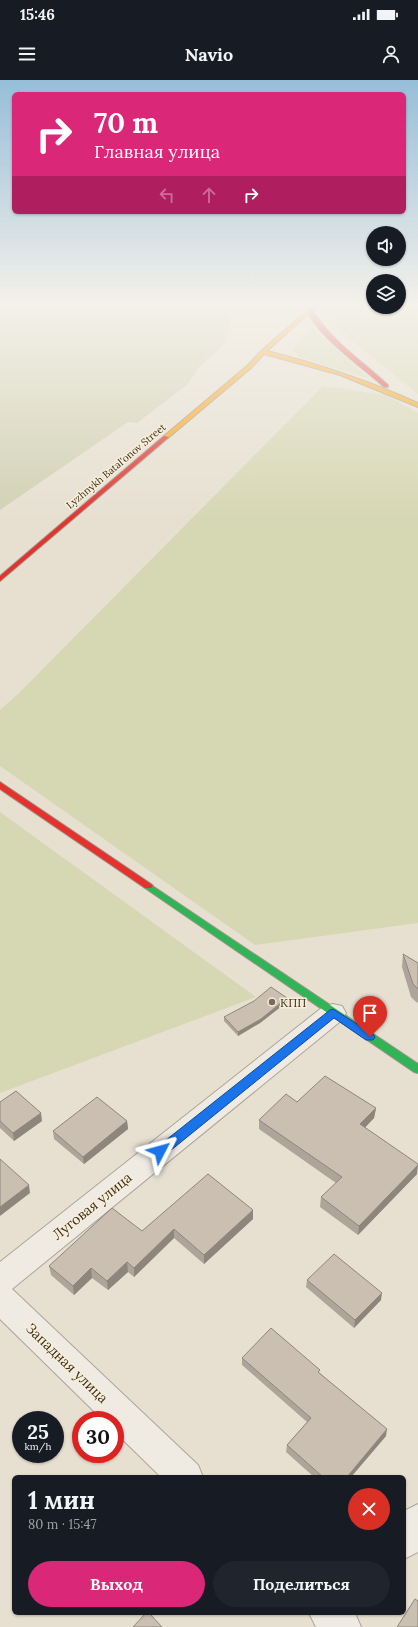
<!DOCTYPE html>
<html lang="ru">
<meta charset="utf-8">
<style>
:root{--surface:#171b24;--page:#20242c;--text:#f1f3f6;--muted:#9ea1a6;--accent:#db2777}
body{margin:0;font-family:Lora,serif;background:var(--page);color:var(--text);height:100vh;display:flex;flex-direction:column;font-size:15px;white-space:nowrap}
*{box-sizing:border-box;margin:0}
p{font-size:13px;color:var(--muted)}
.icon{flex:none;width:22px;height:22px;fill:none;stroke:currentColor;stroke-width:2;stroke-linecap:round;stroke-linejoin:round}
.map{position:relative;flex:1;overflow:hidden}
.drawer{position:absolute;left:12px;top:1395px;width:394px;height:140px;display:flex;flex-direction:column;background:var(--surface);border-radius:6px;box-shadow:0 1px 3px #0004}
.drawer>*{flex:none}
.hud{position:absolute;left:12px;top:12px;width:394px;height:122px;border-radius:6px;box-shadow:0 1px 3px #0004;background:#db2777;color:#fff;overflow:hidden}
.tools{position:absolute;left:366px;top:146px;display:grid;gap:8px}
.tools a{display:grid;place-items:center;width:40px;height:40px;border-radius:50%;background:var(--surface);box-shadow:0 1px 3px #0004;font-size:20px}
.speed{position:absolute;left:12px;top:1331px;display:flex;gap:8px;font-size:20px;font-weight:700;text-align:center}
.speed>*{display:grid;place-content:center;width:52px;height:52px;border-radius:50%;background:var(--surface);box-shadow:0 1px 3px #0004;line-height:1}
.speed small{font-size:10px;font-weight:400}
.speed .limit{border:6px solid #d22;background:#fff;color:#111}
.pin{position:absolute;display:grid;place-items:center;width:34px;height:34px;color:#fff;margin:-41px -17px;border-radius:50% 50% 50% 0;rotate:-45deg;box-shadow:0 0 4px #0007}
.pin .icon{rotate:45deg}
.me{position:absolute;width:44px;margin:-22px;rotate:51deg;stroke-linejoin:round;filter:drop-shadow(0 0 3px #0008)}
.turn{display:flex;align-items:center;gap:14px;height:84px;padding:0 16px;font-size:18px}
.turn .icon{width:52px;height:52px;stroke-width:2.5}
.turn b{display:block;font-size:28px;line-height:34px}
.lanes{display:flex;align-items:center;height:38px;padding:0 16px;background:#0003;justify-content:center;gap:20px;direction:ltr}
.lanes .off{opacity:.35}
.round{display:grid;place-items:center;flex:none;width:42px;height:42px;border-radius:21px;background:var(--page)}
.summary{display:flex;align-items:center;justify-content:space-between;height:68px;padding:0 16px}
h1{font-size:24px;font-weight:700;line-height:30px}
.cta{display:flex;gap:8px;margin-top:auto;padding:8px 16px}
.cta a{flex:1;height:46px;border-radius:24px;background:var(--accent);color:#fff;font-size:16px;font-weight:700;line-height:46px;text-align:center}
.cta a+a{background:var(--page);color:var(--text)}
.status{display:flex;justify-content:space-between;align-items:center;height:28px;padding:0 20px;background:var(--surface);direction:ltr}
.status svg{height:11px;fill:currentColor}
header{display:flex;justify-content:space-between;align-items:center;height:52px;padding:0 16px;background:var(--surface);font-size:18px;font-weight:700}
.map>svg:first-child{display:block}
.green{fill:#d6d7b3}
.cemetery{fill:#d1d1b3}
.lines{fill:none;stroke-linecap:round;stroke-linejoin:round}
.street-casing{stroke:#ada599;stroke-width:2}
.fast-casing{stroke:#9c958a;stroke-width:2}
.slow-casing{stroke:#9c958a;stroke-width:2}
.jam-casing{stroke:#9c958a;stroke-width:2}
.street{fill:#efebe3;fill-rule:evenodd}
.fast{fill:#30b455;fill-rule:evenodd}
.slow{fill:#ff9f0a;fill-rule:evenodd}
.jam{fill:#e5322d;fill-rule:evenodd}
.wall{fill:#afa499}
.shaded-wall{fill:#8e867d}
.building{fill:#cbbfb2;stroke:#8e867d}
.route{fill:#1a73e8;stroke:#114b97}
.poi-dot{fill:#786c5e;stroke:#f7eed8;stroke-width:1.5}
.labels{text-anchor:middle;dominant-baseline:central;stroke-width:3;stroke-linejoin:round;paint-order:stroke}
.far-street-label{font-size:10px;fill:#3d2e20;stroke:#f7eed8}
.poi-label{font-size:12px;fill:#3d2e20;stroke:#f7eed8;text-anchor:start}
.near-street-label{font-size:14px;fill:#3d2e20;stroke:#f7eed8}
</style>
<div class="status"><b>15:46</b><svg viewBox="0 0 49 12"><path d="M0 12V9h3v3zM5 12V6h3v6zM10 12V3h3v9zM15 12V0h3v12zM26 1h20v11H26zM47 4h2v5h-2z"/></svg></div>
<header><svg class="icon" aria-label="menu" viewBox="0 0 24 24"><path d="M4 6h16M4 12h16M4 18h16"/></svg>Navio<svg class="icon" aria-label="person" viewBox="0 0 24 24"><circle cx="12" cy="8" r="4"/><path d="M4 21q1-7 8-7t8 7"/></svg></header>
<div class="map">
<svg width="418" height="1547" viewBox="0 0 418 1547">
<rect width="100%" height="100%" fill="#e7e0d1"/>
<path class="green" d="M 399,223 L 418,223 L 418,314 L 333,245 L 334,232 L 356,226 L 367,240 L 381,227 L 399,227 Z
M 312,248 L 370,299 L 299,277 L 292,270 Z
M 323,306 L 386,315 L 418,333 L 418,843 L 255,865 L 0,686 L 0,630 L 18,614 Z
M 0,732 L 256,917 L 0,1013 Z"/>
<path class="cemetery" d="M 166,223 L 220,223 L 230,238 L 226,263 L 198,288 L 188,304 L 137,343 L 128,342 L 0,430 L 0,233 Z"/>
<g class="lines">
<g class="street-casing">
<path id="street" d="M 333,924 L 342,926 L 346,933 L 342,940 L 12,1209 L 198,1385 L 203,1397 L 161,1397 L 115,1352 L 115,1340 L 103,1340 L 0,1239 L 0,1182 L 324,926 Z
M 418,1424 L 418,1472 L 404,1479 L 404,1431 Z
M 309,1533 L 355,1533 L 361,1547 L 316,1547 Z"/>
</g>
<g class="fast-casing">
<path id="fast" d="M 148,803 L 418,984 L 418,993 L 414,992 L 145,808 L 143,806 Z"/>
</g>
<g class="slow-casing">
<path id="slow" d="M 316,223 L 320,223 L 267,271 C 319,284 369,301 418,323 L 418,327 L 340,295 L 264,274 L 251,288 L 168,358 L 164,358 L 164,356 L 247,286 L 261,271 Z"/>
</g>
<g class="jam-casing">
<path id="jam" d="M 308,229 L 312,229 C 333,263 359,278 388,305 L 388,307 L 384,307 C 366,290 311,252 308,229 Z
M 164,356 L 169,357 L 0,501 L 0,496 Z
M 0,702 L 151,804 L 153,806 L 151,808 L 145,808 L 0,709 Z"/>
</g>
<use href="#street" class="street"/>
<use href="#fast" class="fast"/>
<use href="#slow" class="slow"/>
<use href="#jam" class="jam"/>
</g>
<path class="wall" d="M 403,874 L 418,883 L 418,923 L 415,921 L 411,917 L 402,887 Z
M 287,918 L 287,922 L 260,943 L 238,956 L 224,941 L 224,937 Z
M 0,1022 L 42,1041 L 14,1061 L 0,1048 Z
M 297,1022 L 376,1028 L 374,1038 L 365,1047 L 417,1094 L 358,1155 L 320,1127 L 321,1117 L 336,1103 L 259,1049 L 259,1040 Z
M 127,1041 L 128,1049 L 84,1084 L 54,1059 L 53,1051 Z
M 253,1139 L 204,1184 L 174,1158 L 134,1197 L 128,1192 L 108,1210 L 92,1198 L 74,1215 L 51,1195 L 49,1186 L 142,1151 Z
M 307,1200 L 381,1220 L 354,1248 L 306,1207 Z
M 242,1278 L 320,1293 L 386,1356 L 351,1397 L 314,1397 L 286,1372 L 287,1365 L 307,1342 L 242,1285 Z"/>
<path class="shaded-wall" d="M 287,918 L 287,922 L 260,943 L 238,956 L 238,952 Z
M 376,1028 L 374,1038 L 359,1054 L 360,1044 Z
M 41,1033 L 42,1041 L 14,1061 L 13,1053 Z
M 127,1041 L 128,1049 L 84,1084 L 83,1077 Z
M 418,1085 L 417,1094 L 358,1155 L 359,1146 Z
M 29,1105 L 30,1113 L 0,1136 L 0,1127 Z
M 253,1130 L 253,1139 L 204,1184 L 204,1175 Z
M 174,1149 L 174,1158 L 134,1197 L 134,1188 Z
M 127,1182 L 128,1192 L 108,1210 L 107,1201 Z
M 91,1188 L 92,1198 L 74,1215 L 73,1206 Z
M 382,1213 L 381,1220 L 354,1248 L 355,1240 Z
M 387,1349 L 386,1356 L 351,1397 L 347,1397 Z"/>
<path class="building" d="M 403,874 L 418,883 L 418,909 L 413,904 Z
M 271,907 L 287,918 L 261,939 L 238,952 L 224,937 L 254,921 Z
M 325,996 L 376,1028 L 360,1044 L 418,1084 L 418,1085 L 359,1146 L 321,1117 L 342,1097 L 259,1040 L 286,1014 L 297,1022 Z
M 16,1011 L 41,1033 L 13,1053 L 0,1041 L 0,1022 Z
M 97,1017 L 127,1041 L 83,1077 L 53,1051 Z
M 0,1079 L 29,1105 L 0,1127 Z
M 208,1094 L 253,1130 L 204,1175 L 174,1149 L 134,1188 L 127,1182 L 107,1201 L 91,1188 L 73,1206 L 49,1186 L 112,1128 L 142,1151 Z
M 334,1174 L 382,1213 L 355,1240 L 307,1200 Z
M 271,1248 L 320,1290 L 318,1292 L 387,1349 L 347,1397 L 323,1397 L 287,1365 L 311,1338 L 242,1278 Z
M 415,1519 L 418,1521 L 418,1547 L 397,1547 Z
M 146,1533 L 149,1533 L 162,1547 L 133,1547 Z"/>
<linearGradient id="sky" x2="0" y2="1"><stop stop-color="#96bed9"/><stop offset="0.51" stop-color="#f4f1ea"/><stop offset="1" stop-color="#f4f1ea" stop-opacity="0"/></linearGradient>
<rect width="418" height="439" fill="url(#sky)"/>
<path class="route" d="M 333,929 L 373,954 L 375,957 L 373,960 L 366,960 L 334,938 L 165,1075 L 160,1076 L 156,1075 L 155,1071 L 156,1068 L 330,930 Z"/>
<circle class="poi-dot" cx="272" cy="922" r="4"/>
<g class="labels">
<g class="far-street-label">
<text transform="translate(116 386) rotate(-40)">Lyzhnykh Batal'onov Street</text>
</g>
<g class="poi-label">
<text x="280" y="922">КПП</text>
</g>
<g class="near-street-label">
<text transform="translate(92 1126) rotate(-39)">Луговая улица</text>
<text transform="translate(67 1283) rotate(44)">Западная улица</text>
</g>
</g>
</svg>
<div class="tools">
<a><svg class="icon" aria-label="sound" viewBox="0 0 24 24"><path d="M4 9h4l5-4v14l-5-4H4zM17 9q2 3 0 6"/></svg></a>
<a><svg class="icon" aria-label="layers" viewBox="0 0 24 24"><path d="M12 4l9 5-9 5-9-5zM3 14l9 5 9-5"/></svg></a>
</div>
<div class="speed"><div>25<small>km/h</small></div><div class="limit">30</div></div>
<div class="pin" style="left:370px;top:957px;background:#d93025"><svg class="icon" aria-label="arrive" viewBox="0 0 24 24"><path d="M6 21V4h12l-3 4 3 4H6"/></svg></div>
<svg class="me" style="left:160px;top:1071px" viewBox="-20 -20 40 40"><path d="M0-17L14 15 0 8-14 15z" fill="#1a73e8" stroke="#fff" stroke-width="4"/></svg>
<div class="hud">
<div class="turn"><svg class="icon" aria-label="right" viewBox="0 0 24 24"><path d="M7 20v-9h11M14 6l5 5-5 5"/></svg><div><b>70 m</b>Главная улица</div></div>
<div class="lanes"><svg class="icon off" aria-label="left" viewBox="0 0 24 24"><path d="M17 20v-9H6M10 6l-5 5 5 5"/></svg><svg class="icon off" aria-label="ahead" viewBox="0 0 24 24"><path d="M12 20V5M6 11l6-6 6 6"/></svg><svg class="icon" aria-label="right" viewBox="0 0 24 24"><path d="M7 20v-9h11M14 6l5 5-5 5"/></svg></div>
</div>
<section class="drawer">
<div class="summary"><div><h1>1 мин</h1><p>80 m · 15:47</p></div><a class="round" style="background:#d93025;color:#fff"><svg class="icon" aria-label="close" viewBox="0 0 24 24"><path d="M6 6l12 12M18 6L6 18"/></svg></a></div>
<div class="cta"><a>Выход</a><a>Поделиться</a></div>
</section>
</div>
